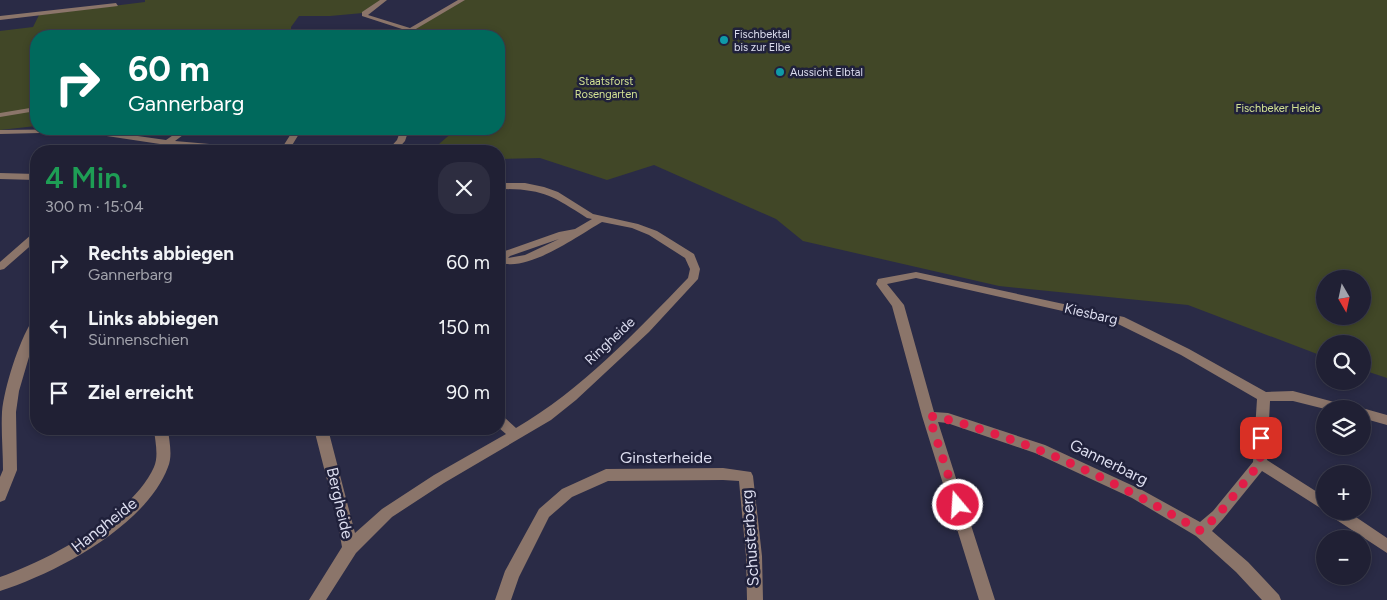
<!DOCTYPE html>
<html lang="de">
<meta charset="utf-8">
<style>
:root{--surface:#202034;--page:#2d2d40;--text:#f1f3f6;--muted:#a2a3ac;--line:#3d3e4f}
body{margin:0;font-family:Figtree,sans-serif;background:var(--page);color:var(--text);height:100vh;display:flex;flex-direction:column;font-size:19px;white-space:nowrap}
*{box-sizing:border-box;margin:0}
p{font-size:16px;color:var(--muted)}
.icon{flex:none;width:28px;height:28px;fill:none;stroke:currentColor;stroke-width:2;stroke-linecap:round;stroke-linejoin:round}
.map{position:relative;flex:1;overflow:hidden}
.sheet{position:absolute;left:30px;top:145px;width:475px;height:290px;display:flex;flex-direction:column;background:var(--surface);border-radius:20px;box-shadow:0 2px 8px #0003,0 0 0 1px var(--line)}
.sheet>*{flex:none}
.banner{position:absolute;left:30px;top:30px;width:475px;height:105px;border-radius:20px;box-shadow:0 2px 8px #0003,0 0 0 1px var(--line);background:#00695c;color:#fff;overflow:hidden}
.needle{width:32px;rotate:171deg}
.controls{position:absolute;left:1316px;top:270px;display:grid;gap:10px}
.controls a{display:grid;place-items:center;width:55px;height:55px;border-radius:50%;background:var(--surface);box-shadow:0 2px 8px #0003,0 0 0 1px var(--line);font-size:25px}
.pin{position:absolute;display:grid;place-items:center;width:42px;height:42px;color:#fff;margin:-21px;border-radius:10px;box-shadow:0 2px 8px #0006}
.me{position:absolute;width:55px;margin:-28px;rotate:342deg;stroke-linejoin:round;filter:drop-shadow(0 0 4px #0008)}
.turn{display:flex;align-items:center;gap:18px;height:105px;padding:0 15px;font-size:22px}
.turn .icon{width:65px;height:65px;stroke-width:2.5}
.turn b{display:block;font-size:35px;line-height:42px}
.round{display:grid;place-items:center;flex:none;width:52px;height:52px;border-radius:20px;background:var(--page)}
.summary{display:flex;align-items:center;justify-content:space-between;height:85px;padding:0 15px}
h1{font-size:30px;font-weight:600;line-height:38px;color:#1e9e55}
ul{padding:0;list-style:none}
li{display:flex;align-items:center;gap:15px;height:65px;padding:0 15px}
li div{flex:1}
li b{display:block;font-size:19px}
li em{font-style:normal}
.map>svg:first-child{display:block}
.green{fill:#414727;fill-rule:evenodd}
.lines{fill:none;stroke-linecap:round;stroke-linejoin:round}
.minor{fill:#8b756a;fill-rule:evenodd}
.route{stroke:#e11d48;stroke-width:9;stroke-dasharray:0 16.2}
.culture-dot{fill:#0f9aa8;stroke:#20213b;stroke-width:2}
.labels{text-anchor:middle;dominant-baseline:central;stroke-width:5;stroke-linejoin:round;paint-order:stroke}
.far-poi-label{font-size:11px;fill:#dcddef;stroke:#20213b;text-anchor:start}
.far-park-label{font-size:11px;fill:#d3e293;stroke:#20213b}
.street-label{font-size:14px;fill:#dcddef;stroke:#20213b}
.near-street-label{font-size:16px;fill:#dcddef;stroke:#20213b}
</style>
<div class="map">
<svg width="1387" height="600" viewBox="0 0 1387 600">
<rect width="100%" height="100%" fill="#2a2b46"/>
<path class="green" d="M 145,0 L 383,0 L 363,13 L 330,16 L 299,16 L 291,27 L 291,36 L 36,36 L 36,126 L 0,130 L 0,31 L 33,27 L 39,15 L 145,2 Z
M 464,0 L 1387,0 L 1387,378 L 1363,370 L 1362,344 L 1325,344 L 1325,357 L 1188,305 L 999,286 L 803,241 L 776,219 L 654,165 L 607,180 L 540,158 L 499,159 L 499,151 L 395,151 L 402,145 L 439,144 L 454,131 L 453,129 L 499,129 L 499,36 L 402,36 ZM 1325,279 L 1362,279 L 1362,316 L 1325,316 Z"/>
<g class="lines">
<path class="minor" d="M 380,0 L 387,0 L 368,15 L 410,28 L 458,0 L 465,0 L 404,36 L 397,36 L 405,30 L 362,16 L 362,12 Z
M 116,3 L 118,6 L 0,20 L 0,16 Z
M 36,107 L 36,111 L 0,117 L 0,113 Z
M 88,129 L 166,140 L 182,129 L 191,129 L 175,141 L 255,148 L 259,151 L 230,151 L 169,146 L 161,151 L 152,151 L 160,144 L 80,132 L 0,134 L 0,130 Z
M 294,129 L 302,129 L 291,147 C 306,147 344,142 355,151 L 280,151 Z
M 401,129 L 409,129 L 405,141 L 396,151 L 387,151 L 397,140 Z
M 0,173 L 36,174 L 36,180 L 0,179 Z
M 499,183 L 525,183 L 544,187 L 558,192 L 593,214 L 638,224 L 657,231 L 694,254 L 700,269 L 698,279 L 649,332 L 576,400 L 551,420 L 444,483 L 392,517 L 356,553 L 326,600 L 309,600 L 342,547 L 337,519 L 314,429 L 328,429 L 355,533 L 382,509 L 434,475 L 506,434 L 499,428 L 499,416 L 504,417 L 516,428 C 580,391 637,331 688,278 L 690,269 L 685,258 L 649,235 L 632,228 L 602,222 C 579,235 526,274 499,262 L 499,255 L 502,252 L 559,232 L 575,229 L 592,219 L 587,218 C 551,195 543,189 499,189 ZM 559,239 L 525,255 L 508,258 L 510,256 Z
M 36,233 L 36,241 L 4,269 L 0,270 L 0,262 L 32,234 Z
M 916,272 L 1124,317 L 1189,349 L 1266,392 L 1293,391 L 1349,406 L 1350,409 L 1325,409 L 1293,401 L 1270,401 L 1267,460 L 1325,497 L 1325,511 L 1262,471 L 1223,519 L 1212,531 L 1248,562 L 1279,595 L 1281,600 L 1262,600 L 1236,572 L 1196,536 L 1132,498 L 1035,453 L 947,423 L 938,422 L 995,600 L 979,600 L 922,416 L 892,306 L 876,284 L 878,279 ZM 916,278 L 1116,323 L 1181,355 L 1257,399 L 1253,462 L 1213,511 L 1200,522 L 1142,490 L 1045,445 L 948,413 L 934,412 L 904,305 L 887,284 Z
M 36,320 L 36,333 L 19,391 L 16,412 L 17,470 L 5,500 L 0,502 L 0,477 L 3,470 C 3,451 1,431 2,412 C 4,388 19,341 32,321 Z
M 1362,408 L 1387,415 L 1387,425 L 1362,418 L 1362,409 L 1360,409 Z
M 154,429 L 168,429 C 169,441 173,455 168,467 C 146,526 56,573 0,591 L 0,577 C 47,561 133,515 154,467 C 159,456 155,441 154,429 Z
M 723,468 L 751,472 L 753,476 L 762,556 L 763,600 L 747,600 L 746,556 L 739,481 L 723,480 L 608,481 L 572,497 L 549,517 L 519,577 L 511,600 L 495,600 L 505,571 L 539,509 L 562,489 L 606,469 Z
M 1327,511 L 1347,511 L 1387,538 L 1387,553 L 1329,515 Z"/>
</g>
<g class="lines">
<path class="route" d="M 958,505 L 929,416 C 952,419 973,427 995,434 C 1068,458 1135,493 1201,531 L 1218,515 L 1260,463 L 1261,438"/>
</g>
<g class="culture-dot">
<circle cx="724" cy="40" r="5"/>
<circle cx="780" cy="72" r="5"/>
</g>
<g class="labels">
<g class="far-poi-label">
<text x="734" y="34">Fischbektal<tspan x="734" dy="13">bis zur Elbe</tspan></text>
<text x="790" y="72">Aussicht Elbtal</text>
</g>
<g class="far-park-label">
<text x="606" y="81">Staatsforst<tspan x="606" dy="13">Rosengarten</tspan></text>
<text x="1278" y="108">Fischbeker Heide</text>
</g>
<g class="street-label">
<text transform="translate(1091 314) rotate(13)">Kiesbarg</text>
<text transform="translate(610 341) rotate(-43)">Ringheide</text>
</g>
<g class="near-street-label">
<text x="666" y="457">Ginsterheide</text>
<text transform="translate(1109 462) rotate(26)">Gannerbarg</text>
<text transform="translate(340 503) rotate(77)">Bergheide</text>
<text transform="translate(104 525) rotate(-38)">Hangheide</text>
<text transform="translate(750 538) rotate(-94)">Schusterberg</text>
</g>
</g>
</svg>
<div class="controls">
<a><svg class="needle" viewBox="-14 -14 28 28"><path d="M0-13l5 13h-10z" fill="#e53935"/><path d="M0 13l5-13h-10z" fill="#a2a3ac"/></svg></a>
<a><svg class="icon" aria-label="search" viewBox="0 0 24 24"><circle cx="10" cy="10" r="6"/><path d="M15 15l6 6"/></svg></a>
<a><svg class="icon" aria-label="layers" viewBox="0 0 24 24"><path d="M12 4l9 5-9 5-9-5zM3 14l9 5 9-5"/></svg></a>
<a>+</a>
<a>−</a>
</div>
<div class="pin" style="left:1261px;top:438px;background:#d93025"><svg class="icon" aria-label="arrive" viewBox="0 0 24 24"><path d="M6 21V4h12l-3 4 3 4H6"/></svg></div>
<svg class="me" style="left:958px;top:505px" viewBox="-20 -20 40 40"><circle r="17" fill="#e11d48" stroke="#fff" stroke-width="3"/><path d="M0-11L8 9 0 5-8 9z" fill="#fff"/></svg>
<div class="banner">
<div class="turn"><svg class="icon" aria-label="right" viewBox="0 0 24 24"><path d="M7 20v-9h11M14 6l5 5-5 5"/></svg><div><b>60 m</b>Gannerbarg</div></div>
</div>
<section class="sheet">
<div class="summary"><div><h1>4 Min.</h1><p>300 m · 15:04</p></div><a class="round"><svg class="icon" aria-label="close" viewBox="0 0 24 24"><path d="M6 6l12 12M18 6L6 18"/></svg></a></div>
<ul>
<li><svg class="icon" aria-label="right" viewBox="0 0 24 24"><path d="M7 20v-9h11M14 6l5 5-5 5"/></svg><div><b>Rechts abbiegen</b><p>Gannerbarg</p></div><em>60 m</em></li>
<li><svg class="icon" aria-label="left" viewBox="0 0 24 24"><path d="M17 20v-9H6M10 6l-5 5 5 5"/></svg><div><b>Links abbiegen</b><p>Sünnenschien</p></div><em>150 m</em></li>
<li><svg class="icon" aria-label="arrive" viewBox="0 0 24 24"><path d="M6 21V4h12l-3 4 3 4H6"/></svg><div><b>Ziel erreicht</b></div><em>90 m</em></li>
</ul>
</section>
</div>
